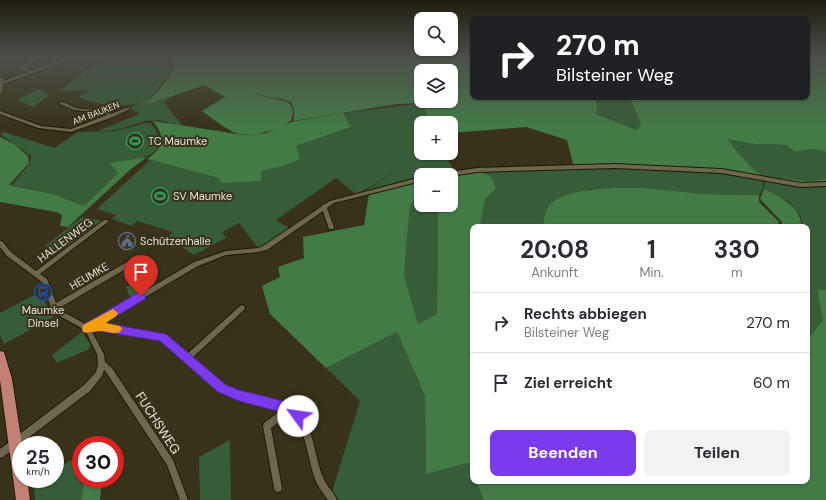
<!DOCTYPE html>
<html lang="de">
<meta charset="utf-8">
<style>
:root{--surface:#fff;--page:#f2f2f3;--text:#2b2b33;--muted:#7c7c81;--line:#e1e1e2;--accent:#7c3aed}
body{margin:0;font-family:"DM Sans",sans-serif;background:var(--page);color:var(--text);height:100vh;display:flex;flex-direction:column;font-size:15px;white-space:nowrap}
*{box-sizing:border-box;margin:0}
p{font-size:13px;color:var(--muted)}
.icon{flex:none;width:22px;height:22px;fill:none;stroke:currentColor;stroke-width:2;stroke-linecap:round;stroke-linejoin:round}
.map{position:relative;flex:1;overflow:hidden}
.panel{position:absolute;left:470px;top:224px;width:340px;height:260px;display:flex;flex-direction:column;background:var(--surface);border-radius:8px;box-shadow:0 1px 3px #0004}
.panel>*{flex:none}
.guide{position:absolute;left:470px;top:16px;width:340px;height:84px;border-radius:8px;box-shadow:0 1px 3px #0004;background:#202124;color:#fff;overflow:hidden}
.tools{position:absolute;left:414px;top:12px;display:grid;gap:8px}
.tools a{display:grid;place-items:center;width:44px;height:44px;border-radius:8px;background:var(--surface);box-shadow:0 1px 3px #0004;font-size:20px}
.speed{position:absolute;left:12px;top:436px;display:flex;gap:8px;font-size:20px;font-weight:700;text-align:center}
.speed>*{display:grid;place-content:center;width:52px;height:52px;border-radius:50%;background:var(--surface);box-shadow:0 1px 3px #0004;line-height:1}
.speed small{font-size:10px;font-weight:400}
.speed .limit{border:6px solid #d22;background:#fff;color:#111}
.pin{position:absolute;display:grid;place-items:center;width:34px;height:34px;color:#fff;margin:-41px -17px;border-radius:50% 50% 50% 0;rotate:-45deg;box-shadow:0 0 4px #0007}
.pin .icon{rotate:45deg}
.me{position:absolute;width:44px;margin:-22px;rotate:301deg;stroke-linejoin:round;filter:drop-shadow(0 0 3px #0008)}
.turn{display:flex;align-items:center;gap:14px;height:84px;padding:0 20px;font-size:18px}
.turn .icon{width:52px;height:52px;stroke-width:2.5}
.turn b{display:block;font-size:28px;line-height:34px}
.eta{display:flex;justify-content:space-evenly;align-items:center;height:68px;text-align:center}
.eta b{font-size:24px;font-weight:700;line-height:28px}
.cta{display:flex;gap:8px;margin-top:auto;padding:8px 20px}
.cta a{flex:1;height:46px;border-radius:8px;background:var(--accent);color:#fff;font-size:16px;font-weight:700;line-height:46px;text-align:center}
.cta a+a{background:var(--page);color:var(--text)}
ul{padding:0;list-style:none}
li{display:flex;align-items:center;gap:12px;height:60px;padding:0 20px;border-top:1px solid var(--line)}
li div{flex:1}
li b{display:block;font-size:15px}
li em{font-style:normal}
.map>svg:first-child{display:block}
.green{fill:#365c38}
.forest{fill:#437b47;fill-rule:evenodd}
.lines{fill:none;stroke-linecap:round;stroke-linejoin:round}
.street-casing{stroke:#1f1903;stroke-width:2}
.primary-casing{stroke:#1f1903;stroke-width:2}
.street{fill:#6d674d;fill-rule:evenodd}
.primary{fill:#c38076;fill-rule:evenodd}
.route{fill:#7c3aed;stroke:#51269a}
.slow{fill:#f59e0b}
.labels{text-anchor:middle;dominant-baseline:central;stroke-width:4;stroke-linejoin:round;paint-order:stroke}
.far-street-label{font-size:9px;fill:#e7e3d5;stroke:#38321a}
.poi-label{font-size:11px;fill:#e7e3d5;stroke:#38321a;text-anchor:start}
.street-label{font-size:11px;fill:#e7e3d5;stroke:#38321a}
.near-street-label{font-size:13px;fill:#e7e3d5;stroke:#38321a}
</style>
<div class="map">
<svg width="826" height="500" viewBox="0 0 826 500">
<rect width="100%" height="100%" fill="#38321a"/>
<path class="green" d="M 112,57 L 171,57 C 173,68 168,76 161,85 C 157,89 153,95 148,99 C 132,110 95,105 78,97 L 88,92 L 86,90 L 58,91 L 68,85 L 84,71 L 87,71 Z
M 38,89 L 50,95 L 33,107 L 17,100 Z
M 170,97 L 164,103 L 183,126 L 157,120 L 145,121 L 116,130 L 97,131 L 140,114 L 130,108 L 150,98 L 147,103 Z
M 594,97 L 629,97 L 641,123 L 637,130 L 596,114 L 598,105 Z
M 417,104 L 421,104 L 431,123 L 421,123 L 421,153 L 443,153 L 456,173 L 421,175 L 421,178 L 362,193 L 406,164 L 357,195 L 336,178 L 276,220 L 291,229 L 259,249 L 239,223 L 222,232 L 226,238 L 194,255 L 173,241 L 166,240 L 173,232 L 137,221 L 132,226 L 112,219 L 116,215 L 97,209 L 150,160 L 218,178 L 261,181 L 260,171 L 283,166 L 296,146 L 351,127 L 343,113 Z
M 145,123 L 151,123 C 153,127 158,133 159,137 C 164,160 123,161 109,163 L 118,173 L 84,206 L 53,194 L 12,185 L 30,163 L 31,156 L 0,134 L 4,132 L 54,148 L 78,132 L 116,131 Z
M 726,139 L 754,144 L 786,145 L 795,152 L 813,149 L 826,152 L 826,179 L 807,181 L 784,178 C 762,187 739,153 726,139 Z
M 615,167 L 723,171 L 763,179 L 763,188 L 759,195 L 705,194 L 645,188 L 589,189 L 547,209 L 543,227 L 480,227 L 485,199 L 479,171 L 509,171 Z
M 765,179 L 826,185 L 826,290 L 817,290 L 823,320 L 807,340 L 807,227 L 803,227 L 801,217 L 789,202 L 764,189 Z
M 421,190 L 421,205 L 442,205 L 438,213 L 437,314 L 418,324 L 404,275 L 410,206 Z
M 82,217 L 104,221 L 60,254 L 45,246 Z
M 150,274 L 156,285 L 131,300 L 126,287 Z
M 42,291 L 48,311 L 54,317 L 4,344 L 0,336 L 0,313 Z
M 82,332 L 91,345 L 87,350 L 57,363 L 52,355 Z
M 397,332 L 425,396 L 426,474 L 468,463 L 473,474 L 473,481 L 476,481 L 484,500 L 339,500 L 332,492 L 360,401 L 326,368 Z
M 230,440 L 231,500 L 200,500 L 199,457 Z
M 81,454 L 81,479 L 85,479 L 81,500 L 35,500 L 34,485 L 42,479 L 55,479 L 55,470 Z"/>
<path class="forest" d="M 173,57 L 473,57 L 473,97 L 594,97 L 598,105 L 596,114 L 637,130 L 641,123 L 629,97 L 807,97 L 807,57 L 826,57 L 826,152 L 813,149 L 795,152 L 786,145 L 754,144 L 727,139 C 739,153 762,187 784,178 L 807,181 L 826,179 L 826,183 L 808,185 L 722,170 L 574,167 L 567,140 L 526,127 L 451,133 L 451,123 L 431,123 L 421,103 L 397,104 L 293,121 C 295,113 295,108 290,101 L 250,93 L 288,102 C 294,108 294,112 291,120 C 281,130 247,139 233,132 C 222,126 212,118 202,111 L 225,97 L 204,85 L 170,97 L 146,104 C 157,91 176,76 173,57 ZM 421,71 L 451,71 L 451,101 L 421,101 Z
M 343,113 L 351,127 L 296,146 L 300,159 L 283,166 L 261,171 L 261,181 L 222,183 L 218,178 L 147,159 C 164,147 166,138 153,121 L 244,135 L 266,133 L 291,122 Z
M 0,137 L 14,144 L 28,156 L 29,163 L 9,185 L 53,194 L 84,206 L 118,173 L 109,163 L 147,157 L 131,169 L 68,227 L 60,226 L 62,215 L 56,212 L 0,202 Z
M 479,171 L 491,177 L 496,188 L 485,199 L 480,227 L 473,227 L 473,474 L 468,463 L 426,474 L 425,396 L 397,332 L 326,368 L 270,314 L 262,286 L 280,277 L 278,267 L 304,258 L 303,237 L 364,225 L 369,194 L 421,180 L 421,190 L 410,206 L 404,275 L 418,324 L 437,314 L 438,213 L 442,205 L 451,205 L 451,188 L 459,173 Z
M 645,188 L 705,194 L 759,195 L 759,202 L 779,222 L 777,227 L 543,227 C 544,222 544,213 547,209 C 560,185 621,188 645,188 Z
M 764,189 C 782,198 800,206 802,227 L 780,227 L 782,222 L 760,199 Z
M 817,290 L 826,290 L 826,500 L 484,500 L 476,481 L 807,481 L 807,340 L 823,320 Z
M 85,479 L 102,479 L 100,500 L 81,500 Z"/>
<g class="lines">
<g class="street-casing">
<path id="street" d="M 36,57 L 41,57 L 24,68 L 32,70 L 67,57 L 73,57 L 34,73 L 3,84 L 2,93 L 0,94 L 0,77 L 3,78 L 4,81 L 28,72 L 19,68 Z
M 60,102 C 66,102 70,106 76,108 C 87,111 101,107 111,114 L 126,108 L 130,108 L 130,109 L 113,117 L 71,132 L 38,128 L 0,114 L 0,111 L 41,126 L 71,129 L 107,115 L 104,113 L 74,110 L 60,104 Z
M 615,164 L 721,169 L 801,183 L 826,182 L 826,186 L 801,187 L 721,173 L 615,168 L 477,172 L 451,176 L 440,175 L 443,173 L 477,168 Z
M 421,177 L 421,181 L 334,203 L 327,208 L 334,227 L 333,229 L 329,229 L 323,211 L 267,250 L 258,252 L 226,255 L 198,266 L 101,323 L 162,334 L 164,335 L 187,354 L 240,306 L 242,305 L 244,306 L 245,308 L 244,310 L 192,358 L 225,385 L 232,390 L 287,404 C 290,405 293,406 295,408 C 314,422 314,459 324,479 C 327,487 334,492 337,500 L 328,500 C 323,493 318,487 315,479 C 307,457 307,431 290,413 L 289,413 L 288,415 L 271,428 L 282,488 L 281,491 L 278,492 L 275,491 L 274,488 L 263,426 L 264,423 L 280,411 L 230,397 L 219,391 L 160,340 L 99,329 L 91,330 L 104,354 L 105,362 L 112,368 L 173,460 L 188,500 L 180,500 L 167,465 L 106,372 L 104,370 L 102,376 L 90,391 L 3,457 L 0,458 L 0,449 L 84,385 L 96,372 L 98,364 L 97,354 L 85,330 L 56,314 L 52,310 L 42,282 L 7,256 L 0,247 L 0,241 L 2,241 L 11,252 L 36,271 L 104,220 L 108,220 L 109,221 L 108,222 L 40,274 L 47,279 L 56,303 L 132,259 L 136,259 L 137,261 L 136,263 L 59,308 L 60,310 L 87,325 L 194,262 L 226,251 L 258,248 L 263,246 L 321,207 L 322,205 L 325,204 L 330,201 Z"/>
</g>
<g class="primary-casing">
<path id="primary" d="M 0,351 L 4,352 L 12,379 L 22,445 L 21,479 L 27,479 L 30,500 L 16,500 L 0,380 Z"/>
</g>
<use href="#street" class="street"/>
<use href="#primary" class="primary"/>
</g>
<linearGradient id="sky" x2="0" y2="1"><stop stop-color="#1f1c0e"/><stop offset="0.45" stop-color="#4d4f49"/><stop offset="1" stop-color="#4d4f49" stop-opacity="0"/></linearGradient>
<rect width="826" height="127" fill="url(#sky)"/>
<path class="route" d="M 141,291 L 146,296 L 145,299 L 105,323 L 166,334 L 226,385 L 239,390 L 287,402 L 303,412 L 304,416 L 303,420 L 298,422 L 284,413 L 239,401 L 218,392 L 160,341 L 99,331 L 87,333 L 83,332 L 82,328 L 83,325 Z"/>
<path class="slow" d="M 113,309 L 118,313 L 116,316 L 106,323 L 120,326 L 122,329 L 120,332 C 113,335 107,331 100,331 C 94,331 89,334 83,332 L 82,328 L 83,325 Z"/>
<defs>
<g id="stadium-ring" transform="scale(0.9)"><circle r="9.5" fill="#38321a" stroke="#2e9e5b" stroke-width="1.5"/><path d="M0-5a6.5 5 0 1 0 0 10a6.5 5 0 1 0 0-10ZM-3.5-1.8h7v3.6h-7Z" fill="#2e9e5b"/></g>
<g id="civic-ring" transform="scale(0.9)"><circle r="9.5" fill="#38321a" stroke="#5c6f8a" stroke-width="1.5"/><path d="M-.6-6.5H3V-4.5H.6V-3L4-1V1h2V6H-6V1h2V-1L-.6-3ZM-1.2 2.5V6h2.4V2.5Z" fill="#5c6f8a"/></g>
<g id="bus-ring" transform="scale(0.9)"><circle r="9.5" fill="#38321a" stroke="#1a4fb4" stroke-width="1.5"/><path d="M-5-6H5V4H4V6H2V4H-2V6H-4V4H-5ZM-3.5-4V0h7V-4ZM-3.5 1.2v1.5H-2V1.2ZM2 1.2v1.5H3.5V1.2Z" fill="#1a4fb4"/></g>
</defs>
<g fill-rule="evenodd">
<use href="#stadium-ring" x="135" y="141"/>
<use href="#stadium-ring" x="160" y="196"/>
<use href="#civic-ring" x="127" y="241"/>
<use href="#bus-ring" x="43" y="292"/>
</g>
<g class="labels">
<g class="far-street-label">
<text transform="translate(96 113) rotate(-21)">AM BAUKEN</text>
</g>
<g class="poi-label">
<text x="148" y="141">TC Maumke</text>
<text x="173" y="196">SV Maumke</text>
<text x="140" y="241">Schützenhalle</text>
<text x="43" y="310" text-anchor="middle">Maumke<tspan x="43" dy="13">Dinsel</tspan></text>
</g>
<g class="street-label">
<text transform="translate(65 240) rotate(-37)">HALLENWEG</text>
<text transform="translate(89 276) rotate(-30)">HEUMKE</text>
</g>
<g class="near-street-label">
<text transform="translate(158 423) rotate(57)">FUCHSWEG</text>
</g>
</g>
</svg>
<div class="tools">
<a><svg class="icon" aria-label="search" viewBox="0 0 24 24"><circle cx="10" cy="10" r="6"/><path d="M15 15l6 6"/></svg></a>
<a><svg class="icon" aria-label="layers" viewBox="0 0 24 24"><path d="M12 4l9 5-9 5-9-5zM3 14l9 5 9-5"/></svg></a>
<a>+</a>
<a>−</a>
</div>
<div class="speed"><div>25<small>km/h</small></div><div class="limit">30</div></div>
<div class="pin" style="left:141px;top:296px;background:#d93025"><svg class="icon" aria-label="arrive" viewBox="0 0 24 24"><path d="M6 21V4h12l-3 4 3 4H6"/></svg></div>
<svg class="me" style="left:298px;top:416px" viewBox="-20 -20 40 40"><circle r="19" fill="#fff"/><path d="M0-13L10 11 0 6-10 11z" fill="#7c3aed"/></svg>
<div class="guide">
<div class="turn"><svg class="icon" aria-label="right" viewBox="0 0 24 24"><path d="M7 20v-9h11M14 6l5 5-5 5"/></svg><div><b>270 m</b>Bilsteiner Weg</div></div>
</div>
<section class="panel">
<div class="eta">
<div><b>20:08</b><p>Ankunft</p></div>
<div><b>1</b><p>Min.</p></div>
<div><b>330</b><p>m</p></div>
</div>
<ul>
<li><svg class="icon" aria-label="right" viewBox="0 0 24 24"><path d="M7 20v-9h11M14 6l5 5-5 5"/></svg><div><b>Rechts abbiegen</b><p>Bilsteiner Weg</p></div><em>270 m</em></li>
<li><svg class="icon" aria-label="arrive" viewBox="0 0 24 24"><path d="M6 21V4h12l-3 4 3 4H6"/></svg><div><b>Ziel erreicht</b></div><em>60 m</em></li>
</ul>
<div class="cta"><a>Beenden</a><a>Teilen</a></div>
</section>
</div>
